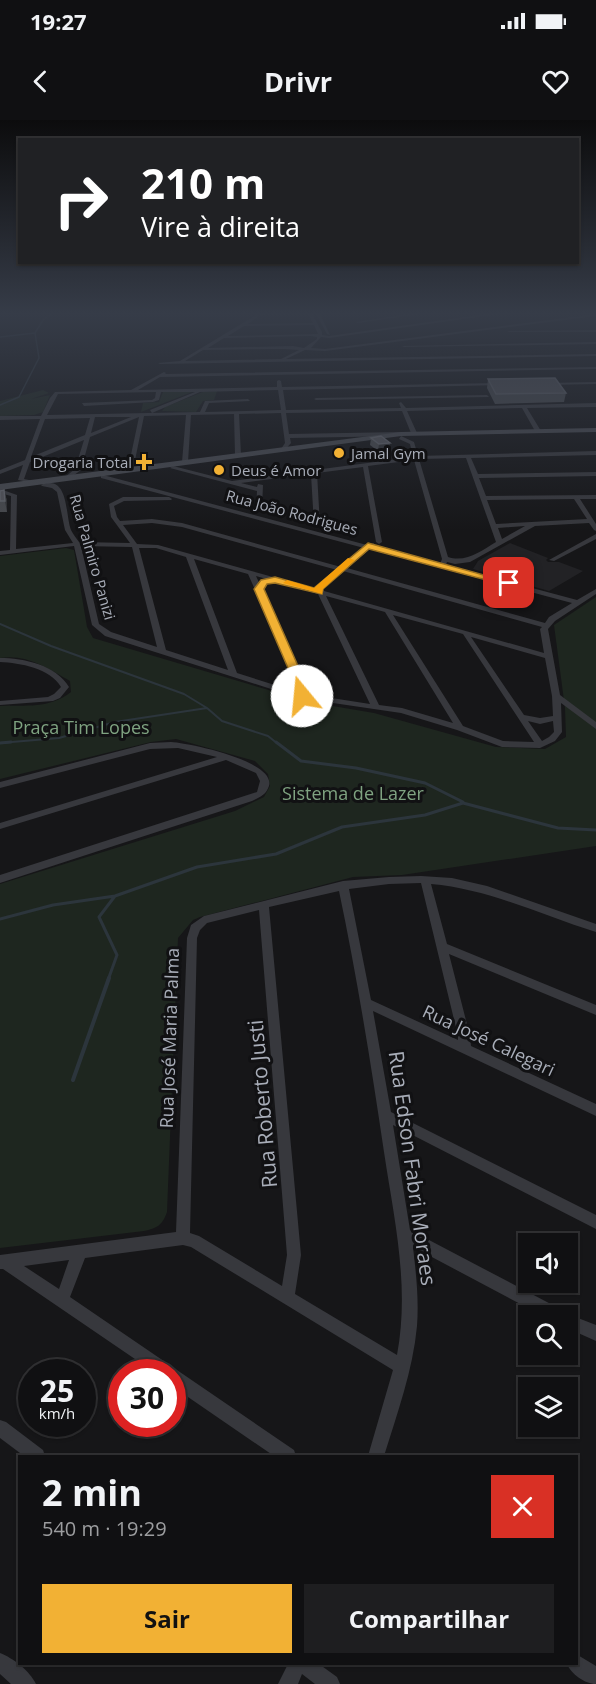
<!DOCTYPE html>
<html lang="pt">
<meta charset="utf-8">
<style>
:root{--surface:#101012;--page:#1e1e20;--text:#f1f3f6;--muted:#9c9d9f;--line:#303032;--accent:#f2b134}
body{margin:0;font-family:"Open Sans",sans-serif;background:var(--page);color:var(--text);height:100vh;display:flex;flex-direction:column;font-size:22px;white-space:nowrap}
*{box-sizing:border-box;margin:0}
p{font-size:20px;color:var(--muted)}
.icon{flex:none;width:33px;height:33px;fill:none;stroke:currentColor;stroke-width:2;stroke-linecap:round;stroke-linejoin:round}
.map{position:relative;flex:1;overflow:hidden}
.sheet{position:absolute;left:18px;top:1335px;width:560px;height:210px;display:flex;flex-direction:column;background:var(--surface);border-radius:0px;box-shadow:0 2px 4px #0004,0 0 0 2px var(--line)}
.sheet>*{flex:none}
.hud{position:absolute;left:18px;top:18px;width:561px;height:126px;border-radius:0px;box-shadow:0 2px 4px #0004,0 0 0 2px var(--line);background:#202124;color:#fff;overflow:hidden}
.tools{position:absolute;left:518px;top:1113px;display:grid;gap:12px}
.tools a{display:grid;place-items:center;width:60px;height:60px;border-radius:0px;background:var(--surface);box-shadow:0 2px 4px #0004,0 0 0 2px var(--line);font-size:30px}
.speed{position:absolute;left:18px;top:1239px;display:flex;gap:12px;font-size:30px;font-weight:700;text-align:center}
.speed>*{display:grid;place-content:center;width:78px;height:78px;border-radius:50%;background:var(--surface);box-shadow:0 2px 4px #0004,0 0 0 2px var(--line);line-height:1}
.speed small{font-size:15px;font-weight:400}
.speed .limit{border:9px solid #d22;background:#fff;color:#111}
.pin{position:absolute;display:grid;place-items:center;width:51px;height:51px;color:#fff;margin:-26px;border-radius:12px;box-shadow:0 3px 9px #0006}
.me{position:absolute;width:66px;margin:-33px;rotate:343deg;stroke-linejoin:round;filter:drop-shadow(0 0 4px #0008)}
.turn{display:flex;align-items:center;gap:21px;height:126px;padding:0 24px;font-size:27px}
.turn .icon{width:78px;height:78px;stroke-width:2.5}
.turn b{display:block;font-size:42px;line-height:51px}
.round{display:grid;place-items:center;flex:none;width:63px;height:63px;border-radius:0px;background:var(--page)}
.headline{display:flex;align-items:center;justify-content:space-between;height:102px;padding:0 24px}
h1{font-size:36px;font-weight:700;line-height:45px}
.action{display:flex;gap:12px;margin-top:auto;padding:12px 24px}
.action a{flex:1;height:69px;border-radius:0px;background:var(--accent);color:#111;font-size:24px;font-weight:700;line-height:69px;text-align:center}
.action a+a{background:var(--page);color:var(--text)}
.status{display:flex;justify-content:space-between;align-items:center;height:42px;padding:0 30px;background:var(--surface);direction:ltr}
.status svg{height:16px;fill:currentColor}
header{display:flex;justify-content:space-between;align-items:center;height:78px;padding:0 24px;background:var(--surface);font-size:27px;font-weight:700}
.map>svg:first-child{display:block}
.built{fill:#222225}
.green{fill:#1e261f}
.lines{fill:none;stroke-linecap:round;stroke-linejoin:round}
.stream-far3{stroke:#2c353c;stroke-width:1.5}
.stream-far2{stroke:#2c353c;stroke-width:2}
.stream-far1{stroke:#2c353c;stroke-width:3}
.stream{stroke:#2c353c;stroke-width:4}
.street{fill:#37383d;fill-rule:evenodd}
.secondary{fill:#45474d;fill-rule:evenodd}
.wall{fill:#47494d}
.shaded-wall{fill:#2f3033}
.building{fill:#525359;stroke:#5f6168;stroke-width:1.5}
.route{fill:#f2b134;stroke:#9d7322;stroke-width:1.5}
.slow{fill:#f59e0b}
.poi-dot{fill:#f2b134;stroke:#111113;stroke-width:2}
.labels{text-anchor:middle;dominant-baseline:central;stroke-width:6;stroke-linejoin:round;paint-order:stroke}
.far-poi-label{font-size:15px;fill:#a8adb8;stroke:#111113;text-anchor:start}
.far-street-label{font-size:15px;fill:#a8adb8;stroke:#111113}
.park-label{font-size:18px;fill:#7fa381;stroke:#111113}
.street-label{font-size:18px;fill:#a8adb8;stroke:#111113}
.near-street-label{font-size:21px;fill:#a8adb8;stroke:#111113}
</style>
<div class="status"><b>19:27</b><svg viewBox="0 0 49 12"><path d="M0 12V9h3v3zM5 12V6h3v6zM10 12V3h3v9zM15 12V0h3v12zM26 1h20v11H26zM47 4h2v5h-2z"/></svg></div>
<header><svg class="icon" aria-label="back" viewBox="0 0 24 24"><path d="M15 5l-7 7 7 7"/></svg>Drivr<svg class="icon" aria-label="heart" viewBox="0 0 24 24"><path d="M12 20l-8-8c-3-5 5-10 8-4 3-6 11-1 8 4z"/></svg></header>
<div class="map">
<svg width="596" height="1564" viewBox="0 0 596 1564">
<rect width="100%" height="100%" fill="#161618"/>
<path class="built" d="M 510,423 L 548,438 L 546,440 L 548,442 L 559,442 L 583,451 L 549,471 L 473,449 L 478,441 Z"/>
<path class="green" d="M 43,270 L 49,273 L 31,279 L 50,275 L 43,292 L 34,295 L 0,296 L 0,281 Z
M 217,271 L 214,280 L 203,281 L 196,292 L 162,291 L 165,287 L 203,272 Z
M 163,272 L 192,272 L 141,292 L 143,283 L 159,282 Z
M 66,428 L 74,430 L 87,507 L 93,518 L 309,582 L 374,593 L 496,627 L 545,629 L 566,617 L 565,588 L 554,505 L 596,477 L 596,726 L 402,755 L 353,757 L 200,797 L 193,800 L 178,818 L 167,1092 C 162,1106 157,1108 144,1111 L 0,1128 L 0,764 L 235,691 L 264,677 L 270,666 L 268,654 L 255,641 L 176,619 L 151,622 L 0,659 L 0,586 C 26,585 49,589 71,572 L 70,561 C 47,548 27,534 0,538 L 0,436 Z"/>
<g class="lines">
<path class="stream-far3" d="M 0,217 L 35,213
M 0,285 L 19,277 L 39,238 L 35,213 L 43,200 L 54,192"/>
<path class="stream-far2" d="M 0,504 L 51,526 L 184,574 L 207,588 L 222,601 L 268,616 L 278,624
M 0,623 L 59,618 L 115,602 L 207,588"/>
<path class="stream-far1" d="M 276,622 L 301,641 L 356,648 L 425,663 L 463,682
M 0,623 L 11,622
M 0,799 L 53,785 L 115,776 L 197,747 L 276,734 L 342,707 L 425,695 L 463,683 L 558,708 L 596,710
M 108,860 L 117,835 L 99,797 L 115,776"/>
<path class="stream" d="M 73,960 L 109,858"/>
<path class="street" d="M 257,192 L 311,192 L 322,212 L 322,215 L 329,216 L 500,192 L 513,192 L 329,218 L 321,217 L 311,228 L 325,229 L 596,194 L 596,196 L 325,231 L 305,230 L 286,239 L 596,234 L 596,236 L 160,244 L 158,243 L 180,241 L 256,195 ZM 308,194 L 313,203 L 248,204 L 260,195 ZM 314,205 L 318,214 L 228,216 L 244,206 ZM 311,216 L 317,217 L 317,219 L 304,228 L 293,226 L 208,228 L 224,218 ZM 284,229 L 299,230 L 281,239 L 185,241 L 203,230 Z
M 315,192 L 319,192 L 330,215 L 327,214 Z
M 350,192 L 356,192 L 352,194 Z
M 421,192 L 435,192 L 358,203 L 356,202 Z
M 596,210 L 596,212 L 507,212 L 509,211 Z
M 596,222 L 596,224 L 404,227 L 402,226 Z
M 596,247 L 596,249 L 160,257 L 138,270 L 277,267 L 277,261 L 279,260 L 281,261 L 282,267 L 499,263 L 501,265 L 283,270 L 286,290 L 401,288 L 399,283 L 401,282 L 406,288 L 596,283 L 596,287 L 527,288 L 541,311 L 538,313 L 535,311 L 522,288 L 407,291 L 417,313 L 414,315 L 411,313 L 402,291 L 286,293 L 289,314 L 401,312 L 404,314 L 401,316 L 290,318 L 291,323 L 284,331 L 281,329 L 285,323 L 281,293 L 239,294 L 241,335 L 238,337 L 235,335 L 234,294 L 191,295 L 188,342 L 185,344 L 182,342 L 186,295 L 144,296 L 133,350 L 128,349 L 139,297 L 90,317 L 81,350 L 70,358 L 65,357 L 75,349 L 84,320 L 30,342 L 24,359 L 34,361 L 34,363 L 18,360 L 23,345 L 0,354 L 0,350 L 25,340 L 40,299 L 0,300 L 0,296 L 41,296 L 50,278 L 55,272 L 131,270 L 164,252 L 166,253 L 165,254 ZM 278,270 L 281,290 L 205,292 L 209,283 L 250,281 L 248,279 L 205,281 L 200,292 L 47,295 L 58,274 L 156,272 L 155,278 L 152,280 L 82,283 L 84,286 L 153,282 L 159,280 L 161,272 L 195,272 L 150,290 L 152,293 L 200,272 ZM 95,297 L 131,297 L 91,313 ZM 90,298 L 85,315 L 31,337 L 45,299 Z
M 596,262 L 596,264 L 545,265 L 543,264 L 545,263 Z
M 487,275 L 489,277 L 316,280 L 314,279 L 316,278 Z
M 401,316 L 414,322 L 418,336 L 596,331 L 596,335 L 471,338 L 478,354 L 596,352 L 596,356 L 479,358 L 486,376 L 596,375 L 596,379 L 580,379 L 596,404 L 596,411 L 594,410 L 589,403 L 535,406 L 470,442 L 455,444 L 447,442 L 446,445 L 577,480 L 596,469 L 596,474 L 555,501 L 548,509 L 560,575 L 596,602 L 596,609 L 561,583 L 562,612 L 555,621 L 540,628 L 502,627 L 457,610 L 401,593 L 299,578 L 105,516 L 92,505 L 74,426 L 0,435 L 0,431 L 10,430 L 11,376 L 0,373 L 0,369 L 17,375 L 16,429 L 73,423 L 65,410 L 57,372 L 52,368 L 42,366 L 41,365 C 69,354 65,394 71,410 C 73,414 76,418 79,422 L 130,423 L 111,397 L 109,384 L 123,377 L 169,377 L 172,379 L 171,380 L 124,381 L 114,386 L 117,397 L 120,401 L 152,399 L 182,403 L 341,447 L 364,428 L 101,358 L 101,356 L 103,355 L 367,425 L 374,423 L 373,426 L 440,444 L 442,439 L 414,340 L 368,346 L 382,422 L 379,424 L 376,422 L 363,347 L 317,353 L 320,405 L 317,407 L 314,405 L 311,354 L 241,363 L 257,367 L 258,364 L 263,365 L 262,389 L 259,391 L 256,389 L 257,371 L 170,348 L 173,346 L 232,361 L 413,337 L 410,324 L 399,319 ZM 466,338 L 496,422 C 481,431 466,443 448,437 L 419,339 ZM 574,379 L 587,399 L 496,404 L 487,380 ZM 152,403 L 182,407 L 337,450 L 316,469 L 158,425 L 137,424 L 123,405 ZM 525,406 L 502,419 L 498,408 ZM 81,426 L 132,427 L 157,527 L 111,512 L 99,504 ZM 139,428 L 156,428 L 186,437 L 228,550 L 166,530 ZM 370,429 L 572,483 L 549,497 L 545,503 L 347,448 ZM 194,439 L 248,454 L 293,555 L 297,572 L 237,553 ZM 343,451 L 542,507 L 540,509 L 544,533 L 324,471 L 323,468 ZM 256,456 L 318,474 L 370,584 L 306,574 L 301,555 ZM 326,476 L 385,492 L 453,603 L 402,588 L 379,585 ZM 393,495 L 463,514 L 534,622 L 503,621 L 463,606 ZM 471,517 L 545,538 L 552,576 L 553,596 L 540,598 L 524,595 ZM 528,601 L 540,604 L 553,601 L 554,612 L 549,617 L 542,621 Z
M 596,414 L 596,419 L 554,441 L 549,440 Z
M 0,538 C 24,538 56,545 69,567 L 60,578 L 53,581 L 0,585 L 0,581 L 48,577 L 54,574 L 61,567 C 50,548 20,543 0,542 Z
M 171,622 C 189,623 276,641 269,666 C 266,675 260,677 252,681 L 0,763 L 0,755 L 257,672 L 260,661 L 256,653 L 226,640 L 0,709 L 0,703 L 217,637 L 178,628 L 150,629 L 0,668 L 0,662 L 150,623 Z
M 421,756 L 452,758 L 487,766 L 596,804 L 596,812 C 541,795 489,769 431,764 L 447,824 L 596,885 L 596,895 L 449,834 L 470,916 L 471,926 L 596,984 L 596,996 L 373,891 L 391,992 L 596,1095 L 596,1109 L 393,1005 L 410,1110 L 564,1191 L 565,1193 L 596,1205 L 596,1221 L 567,1208 L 567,1196 L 543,1196 L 413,1127 C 416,1153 419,1179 417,1206 C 413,1250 397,1294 384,1336 L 368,1336 L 393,1250 L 191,1127 L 183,1125 L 85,1138 L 70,1177 L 294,1330 L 296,1336 L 274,1336 L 172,1266 L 172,1252 L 154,1252 L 3,1149 L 0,1149 L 0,1135 L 176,1112 L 187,818 L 191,805 L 204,796 L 343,761 L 389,757 ZM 421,763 L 458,916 L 458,920 L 371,880 L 349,769 L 389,764 ZM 339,771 C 357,857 371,944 384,1032 C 394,1099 410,1166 397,1235 L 295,1174 L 301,1135 L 269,787 ZM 259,790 L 287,1135 L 282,1166 L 199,1116 L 190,1113 L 197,818 L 200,810 L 207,803 ZM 69,1140 L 59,1169 L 24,1146 Z
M 0,1300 L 6,1302 L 43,1330 L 45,1336 L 24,1336 L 0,1318 Z
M 0,1533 C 13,1538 30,1551 36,1564 L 11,1564 L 0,1554 Z
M 576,1534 L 596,1546 L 596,1564 C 585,1564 571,1554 567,1544 L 576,1544 Z
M 288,1544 L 319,1544 L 337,1557 L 340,1564 L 315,1564 L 302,1554 L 298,1564 L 278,1564 Z"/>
<path class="secondary" d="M 596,308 L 596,312 L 401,316 L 0,370 L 0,364 L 401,312 Z"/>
</g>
<path class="wall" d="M 488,259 L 566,273 L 564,282 L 495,284 L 487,268 Z
M 371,318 L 390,323 L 390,330 L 378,331 L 370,325 Z
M 4,370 L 7,381 L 7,392 L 0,392 L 0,371 Z"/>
<path class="shaded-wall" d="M 390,323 L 390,330 L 378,331 L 379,324 Z
M 4,370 L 7,381 L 7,392 L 5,381 Z"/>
<path class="building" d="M 555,258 L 566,273 L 496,274 L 488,259 Z
M 381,316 L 390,323 L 379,324 L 371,318 Z
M 4,370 L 5,381 L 0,381 L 0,371 Z"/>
<linearGradient id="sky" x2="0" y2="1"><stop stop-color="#0c0c0d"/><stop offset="0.47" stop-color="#363c48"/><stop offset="1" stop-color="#363c48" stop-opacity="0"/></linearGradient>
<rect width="596" height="411" fill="url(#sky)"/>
<path class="route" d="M 368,423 L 513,463 L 509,466 L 369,429 L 323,469 L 322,474 L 275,463 L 267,464 L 264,469 L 302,555 L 307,576 L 302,579 L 298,578 L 291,555 L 254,469 L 261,460 L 275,457 L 314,468 Z"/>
<path class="slow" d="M 348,438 L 355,440 L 323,469 L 322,474 L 283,463 L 287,460 L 314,468 Z"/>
<g class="poi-dot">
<circle cx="339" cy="333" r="6"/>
<path d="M141 333h6v6h6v6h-6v6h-6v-6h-6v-6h6z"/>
<circle cx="219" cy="350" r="6"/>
</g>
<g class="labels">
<g class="far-poi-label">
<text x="351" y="333">Jamal Gym</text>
<text x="132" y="342" text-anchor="end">Drogaria Total</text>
<text x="231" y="350">Deus é Amor</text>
</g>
<g class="far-street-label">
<text transform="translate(292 392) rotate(15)">Rua João Rodrigues</text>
<text transform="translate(93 437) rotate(74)">Rua Palmiro Panizi</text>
</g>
<g class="park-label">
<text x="81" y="607">Praça Tim Lopes</text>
<text x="353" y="673">Sistema de Lazer</text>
</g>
<g class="street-label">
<text transform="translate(169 918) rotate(-88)">Rua José Maria Palma</text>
<text transform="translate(489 920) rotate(25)">Rua José Calegari</text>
</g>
<g class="near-street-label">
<text transform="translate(262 984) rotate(-95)">Rua Roberto Justi</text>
<text transform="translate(413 1048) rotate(82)">Rua Edson Fabri Moraes</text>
</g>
</g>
</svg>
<div class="tools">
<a><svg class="icon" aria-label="sound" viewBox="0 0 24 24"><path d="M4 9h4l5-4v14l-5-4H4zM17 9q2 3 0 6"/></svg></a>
<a><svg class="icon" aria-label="search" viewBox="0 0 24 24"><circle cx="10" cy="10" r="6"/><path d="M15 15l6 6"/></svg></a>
<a><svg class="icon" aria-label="layers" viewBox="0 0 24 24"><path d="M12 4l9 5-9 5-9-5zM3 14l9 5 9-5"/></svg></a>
</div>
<div class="speed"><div>25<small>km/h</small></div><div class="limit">30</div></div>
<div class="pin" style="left:509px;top:463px;background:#d93025"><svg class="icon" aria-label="arrive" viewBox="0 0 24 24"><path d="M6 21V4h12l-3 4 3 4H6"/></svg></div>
<svg class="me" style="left:302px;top:576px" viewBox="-20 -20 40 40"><circle r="19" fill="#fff"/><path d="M0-13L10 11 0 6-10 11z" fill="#f2b134"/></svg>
<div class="hud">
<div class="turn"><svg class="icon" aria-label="right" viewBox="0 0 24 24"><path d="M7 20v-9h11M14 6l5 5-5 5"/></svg><div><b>210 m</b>Vire à direita</div></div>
</div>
<section class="sheet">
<div class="headline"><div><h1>2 min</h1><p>540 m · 19:29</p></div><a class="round" style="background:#d93025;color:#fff"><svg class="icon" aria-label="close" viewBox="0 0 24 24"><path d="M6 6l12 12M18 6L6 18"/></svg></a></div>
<div class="action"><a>Sair</a><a>Compartilhar</a></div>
</section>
</div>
